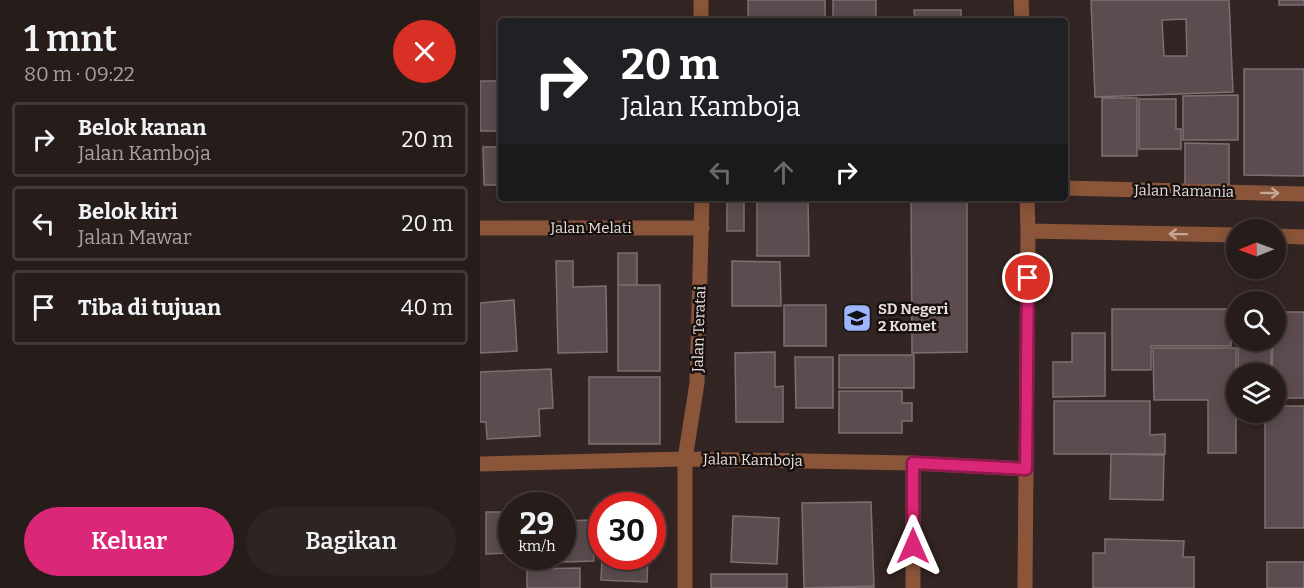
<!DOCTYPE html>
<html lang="id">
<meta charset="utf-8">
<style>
:root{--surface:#261c1a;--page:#2e2523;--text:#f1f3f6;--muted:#a4a1a2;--line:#423a39;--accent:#db2777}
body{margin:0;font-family:Bitter,serif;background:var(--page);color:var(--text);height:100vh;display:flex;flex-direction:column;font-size:22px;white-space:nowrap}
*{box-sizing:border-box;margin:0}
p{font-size:20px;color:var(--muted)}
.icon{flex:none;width:33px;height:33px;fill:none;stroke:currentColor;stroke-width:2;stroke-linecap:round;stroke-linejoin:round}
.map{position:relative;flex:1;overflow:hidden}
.panel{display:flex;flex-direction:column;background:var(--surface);width:480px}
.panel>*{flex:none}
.guide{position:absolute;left:18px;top:18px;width:570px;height:183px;border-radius:6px;box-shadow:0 3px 15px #0003,0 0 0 2px var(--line);background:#202124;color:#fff;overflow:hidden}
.needle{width:39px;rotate:269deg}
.buttons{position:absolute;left:746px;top:219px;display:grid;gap:12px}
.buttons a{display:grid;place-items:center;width:60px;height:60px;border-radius:50%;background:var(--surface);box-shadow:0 3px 15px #0003,0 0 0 2px var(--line);font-size:30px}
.speed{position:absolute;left:18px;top:492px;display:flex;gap:12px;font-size:30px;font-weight:700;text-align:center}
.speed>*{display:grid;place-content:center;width:78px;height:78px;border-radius:50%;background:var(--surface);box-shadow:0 3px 15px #0003,0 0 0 2px var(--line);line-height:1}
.speed small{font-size:15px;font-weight:400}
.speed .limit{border:9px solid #d22;background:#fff;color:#111}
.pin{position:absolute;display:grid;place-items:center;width:51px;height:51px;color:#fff;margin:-26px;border:3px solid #fff;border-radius:50%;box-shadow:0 2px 6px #0007}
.me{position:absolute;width:66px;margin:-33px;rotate:0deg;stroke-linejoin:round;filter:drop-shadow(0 0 4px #0008)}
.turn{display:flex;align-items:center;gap:21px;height:126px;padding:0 24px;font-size:27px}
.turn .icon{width:78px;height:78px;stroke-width:2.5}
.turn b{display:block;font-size:42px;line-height:51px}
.lanes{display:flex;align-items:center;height:57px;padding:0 24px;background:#0003;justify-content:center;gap:30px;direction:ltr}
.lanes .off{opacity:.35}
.round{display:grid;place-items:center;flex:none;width:63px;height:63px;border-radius:32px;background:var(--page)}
.overview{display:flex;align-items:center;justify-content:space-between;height:102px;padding:0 24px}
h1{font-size:36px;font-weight:600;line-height:45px}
.button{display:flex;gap:12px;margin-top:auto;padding:12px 24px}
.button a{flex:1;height:69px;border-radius:36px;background:var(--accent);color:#fff;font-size:24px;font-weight:600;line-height:69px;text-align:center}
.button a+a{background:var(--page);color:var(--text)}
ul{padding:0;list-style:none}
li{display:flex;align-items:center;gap:18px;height:75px;margin:0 12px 9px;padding:0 12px;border:3px solid var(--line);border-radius:6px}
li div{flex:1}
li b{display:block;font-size:22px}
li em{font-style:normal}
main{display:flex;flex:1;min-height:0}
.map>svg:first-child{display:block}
.building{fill:#5c4c50;stroke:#7f6e72;stroke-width:1.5;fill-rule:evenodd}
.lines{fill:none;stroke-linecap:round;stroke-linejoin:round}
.minor{stroke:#8a5539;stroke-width:15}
.oneway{stroke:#c2a79b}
.route-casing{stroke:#8e194d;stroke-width:15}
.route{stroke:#db2777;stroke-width:10}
.labels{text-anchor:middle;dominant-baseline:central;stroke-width:5;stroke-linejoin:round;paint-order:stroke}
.street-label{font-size:15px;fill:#e7dedc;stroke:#16100f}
.poi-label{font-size:15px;font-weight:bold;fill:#e7dedc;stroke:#16100f;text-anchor:start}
</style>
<main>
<section class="panel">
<div class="overview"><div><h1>1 mnt</h1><p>80 m · 09:22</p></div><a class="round" style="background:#d93025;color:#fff"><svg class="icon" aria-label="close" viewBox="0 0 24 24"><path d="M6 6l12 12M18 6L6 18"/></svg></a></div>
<ul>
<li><svg class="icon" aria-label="right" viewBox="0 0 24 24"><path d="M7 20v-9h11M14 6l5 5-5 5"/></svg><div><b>Belok kanan</b><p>Jalan Kamboja</p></div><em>20 m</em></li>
<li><svg class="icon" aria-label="left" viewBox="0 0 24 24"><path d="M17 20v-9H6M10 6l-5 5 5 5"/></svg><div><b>Belok kiri</b><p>Jalan Mawar</p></div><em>20 m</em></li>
<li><svg class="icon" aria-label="arrive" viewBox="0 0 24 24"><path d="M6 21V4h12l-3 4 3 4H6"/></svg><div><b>Tiba di tujuan</b></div><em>40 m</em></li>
</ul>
<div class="button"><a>Keluar</a><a>Bagikan</a></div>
</section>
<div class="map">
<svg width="824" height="588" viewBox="0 0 824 588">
<rect width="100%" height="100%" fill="#332523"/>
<path class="building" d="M 268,0 L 345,0 L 345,21 L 268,21 Z
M 353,0 L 396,0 L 396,21 L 353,21 Z
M 611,0 L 749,0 L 753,92 L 615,97 ZM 706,19 L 707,56 L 684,56 L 682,20 Z
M 799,0 L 824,0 L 824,5 L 799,5 Z
M 434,10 L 481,10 L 481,21 L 435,21 Z
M 764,69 L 824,69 L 824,176 L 764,175 Z
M 0,81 L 21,81 L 21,131 L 0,131 Z
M 758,95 L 758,140 L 703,140 L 703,96 Z
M 622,98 L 657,98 L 657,156 L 622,156 Z
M 659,99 L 696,99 L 696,129 L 701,129 L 701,149 L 659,149 Z
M 705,143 L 749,144 L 749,185 L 705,185 Z
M 3,147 L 21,147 L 21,185 L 4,185 Z
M 247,198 L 264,198 L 264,231 L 247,231 Z
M 277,198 L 328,198 L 329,256 L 277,256 Z
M 431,198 L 487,198 L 487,352 L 432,353 Z
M 138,253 L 157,253 L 157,285 L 138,285 Z
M 76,261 L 93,261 L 93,287 L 126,286 L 127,352 L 78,353 Z
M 252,261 L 300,262 L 301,306 L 252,306 Z
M 138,285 L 180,285 L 180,371 L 138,371 Z
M 34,300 L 37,351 L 0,353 L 0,303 Z
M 304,305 L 346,305 L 346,346 L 304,346 Z
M 632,309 L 751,309 L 751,346 L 671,346 L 671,370 L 632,370 Z
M 795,312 L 824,312 L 824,398 L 795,398 L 795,374 L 792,374 L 793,340 L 795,340 Z
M 592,333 L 625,333 L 625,396 L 573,397 L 573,362 L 592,362 Z
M 758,340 L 791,340 L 791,369 L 787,369 L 787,374 L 758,374 Z
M 673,348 L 756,348 L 756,453 L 728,453 L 728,400 L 674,400 Z
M 295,352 L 295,387 L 303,386 L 303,422 L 256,422 L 255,353 Z
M 359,355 L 434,355 L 434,388 L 359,388 Z
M 315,357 L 353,357 L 353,408 L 316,408 Z
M 71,369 L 73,408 L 59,409 L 60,436 L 7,439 L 6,422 L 0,422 L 0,372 Z
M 109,377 L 180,377 L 180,444 L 109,444 Z
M 359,391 L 422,391 L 422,403 L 432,403 L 432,421 L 422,421 L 422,433 L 359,433 Z
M 574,401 L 670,401 L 670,435 L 685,434 L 685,454 L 574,454 Z
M 795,406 L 824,406 L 824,528 L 785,528 L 785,412 L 795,412 Z
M 631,454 L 684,455 L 683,500 L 630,499 Z
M 391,502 L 394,586 L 324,588 L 322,503 Z
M 6,512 L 32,512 L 32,553 L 6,554 Z
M 253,516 L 299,518 L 297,564 L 251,562 Z
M 112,520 L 114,561 L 55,563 L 55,556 L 82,556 L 82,521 Z
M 625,539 L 704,541 L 703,557 L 714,557 L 714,588 L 613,588 L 613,553 L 625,553 Z
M 122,556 L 168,556 L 167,582 L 121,580 Z
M 787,562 L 824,562 L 824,588 L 787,588 Z
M 100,568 L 100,588 L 47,588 L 47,569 Z
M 231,574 L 307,574 L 307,588 L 231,588 Z
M 394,586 L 394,588 L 324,588 Z"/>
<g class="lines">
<path class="minor" d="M 221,0 L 221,21
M 541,0 L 542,21
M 585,188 L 824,194
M 0,228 L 222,228
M 548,231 L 756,235
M 795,236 L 824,237
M 433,463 L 433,588
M 0,464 L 205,459 L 433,463 L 546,469
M 205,588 L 205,459 L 217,383 L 222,198
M 545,588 L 548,231 L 547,198"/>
</g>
<defs><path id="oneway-shaft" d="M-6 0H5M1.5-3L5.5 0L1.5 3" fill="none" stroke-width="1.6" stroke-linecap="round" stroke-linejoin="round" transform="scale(1.5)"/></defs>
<g class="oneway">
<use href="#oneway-shaft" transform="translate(790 193) rotate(1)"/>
<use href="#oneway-shaft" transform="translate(698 234) rotate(-179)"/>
</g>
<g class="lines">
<g class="route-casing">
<path id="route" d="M 433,546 L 433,463 L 546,469 L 548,278"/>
</g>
<use href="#route" class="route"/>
</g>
<defs>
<g id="school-square" transform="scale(1.5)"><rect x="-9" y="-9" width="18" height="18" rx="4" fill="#9eb4fd" stroke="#16100f"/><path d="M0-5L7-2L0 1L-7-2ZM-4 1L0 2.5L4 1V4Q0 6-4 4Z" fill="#111"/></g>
</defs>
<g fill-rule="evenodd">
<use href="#school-square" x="377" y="318"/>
</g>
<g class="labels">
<g class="street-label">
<text transform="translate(704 191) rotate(1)">Jalan Ramania</text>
<text x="111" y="228">Jalan Melati</text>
<text transform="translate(219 329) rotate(-88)">Jalan Teratai</text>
<text transform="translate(273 460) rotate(1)">Jalan Kamboja</text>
</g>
<g class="poi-label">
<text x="398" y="309">SD Negeri<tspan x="398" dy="17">2 Komet</tspan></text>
</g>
</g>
</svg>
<div class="buttons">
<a><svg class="needle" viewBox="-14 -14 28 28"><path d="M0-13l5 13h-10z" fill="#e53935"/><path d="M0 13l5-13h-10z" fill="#a4a1a2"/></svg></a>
<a><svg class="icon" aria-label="search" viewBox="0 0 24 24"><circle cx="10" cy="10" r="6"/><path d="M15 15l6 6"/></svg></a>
<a><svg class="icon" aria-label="layers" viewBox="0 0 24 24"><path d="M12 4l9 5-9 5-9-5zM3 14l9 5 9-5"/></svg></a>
</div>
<div class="speed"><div>29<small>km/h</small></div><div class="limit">30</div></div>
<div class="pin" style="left:548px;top:278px;background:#d93025"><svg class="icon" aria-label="arrive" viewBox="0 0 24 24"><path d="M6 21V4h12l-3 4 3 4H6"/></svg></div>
<svg class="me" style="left:433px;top:546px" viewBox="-20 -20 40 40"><path d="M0-17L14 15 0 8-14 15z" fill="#db2777" stroke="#fff" stroke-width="4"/></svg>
<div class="guide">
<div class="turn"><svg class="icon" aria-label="right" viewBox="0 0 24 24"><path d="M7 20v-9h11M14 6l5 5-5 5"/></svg><div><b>20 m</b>Jalan Kamboja</div></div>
<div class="lanes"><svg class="icon off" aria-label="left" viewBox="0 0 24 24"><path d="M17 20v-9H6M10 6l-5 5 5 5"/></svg><svg class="icon off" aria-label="ahead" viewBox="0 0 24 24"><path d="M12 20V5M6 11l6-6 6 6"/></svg><svg class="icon" aria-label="right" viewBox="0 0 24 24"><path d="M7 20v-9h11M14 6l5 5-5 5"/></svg></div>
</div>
</div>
</main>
